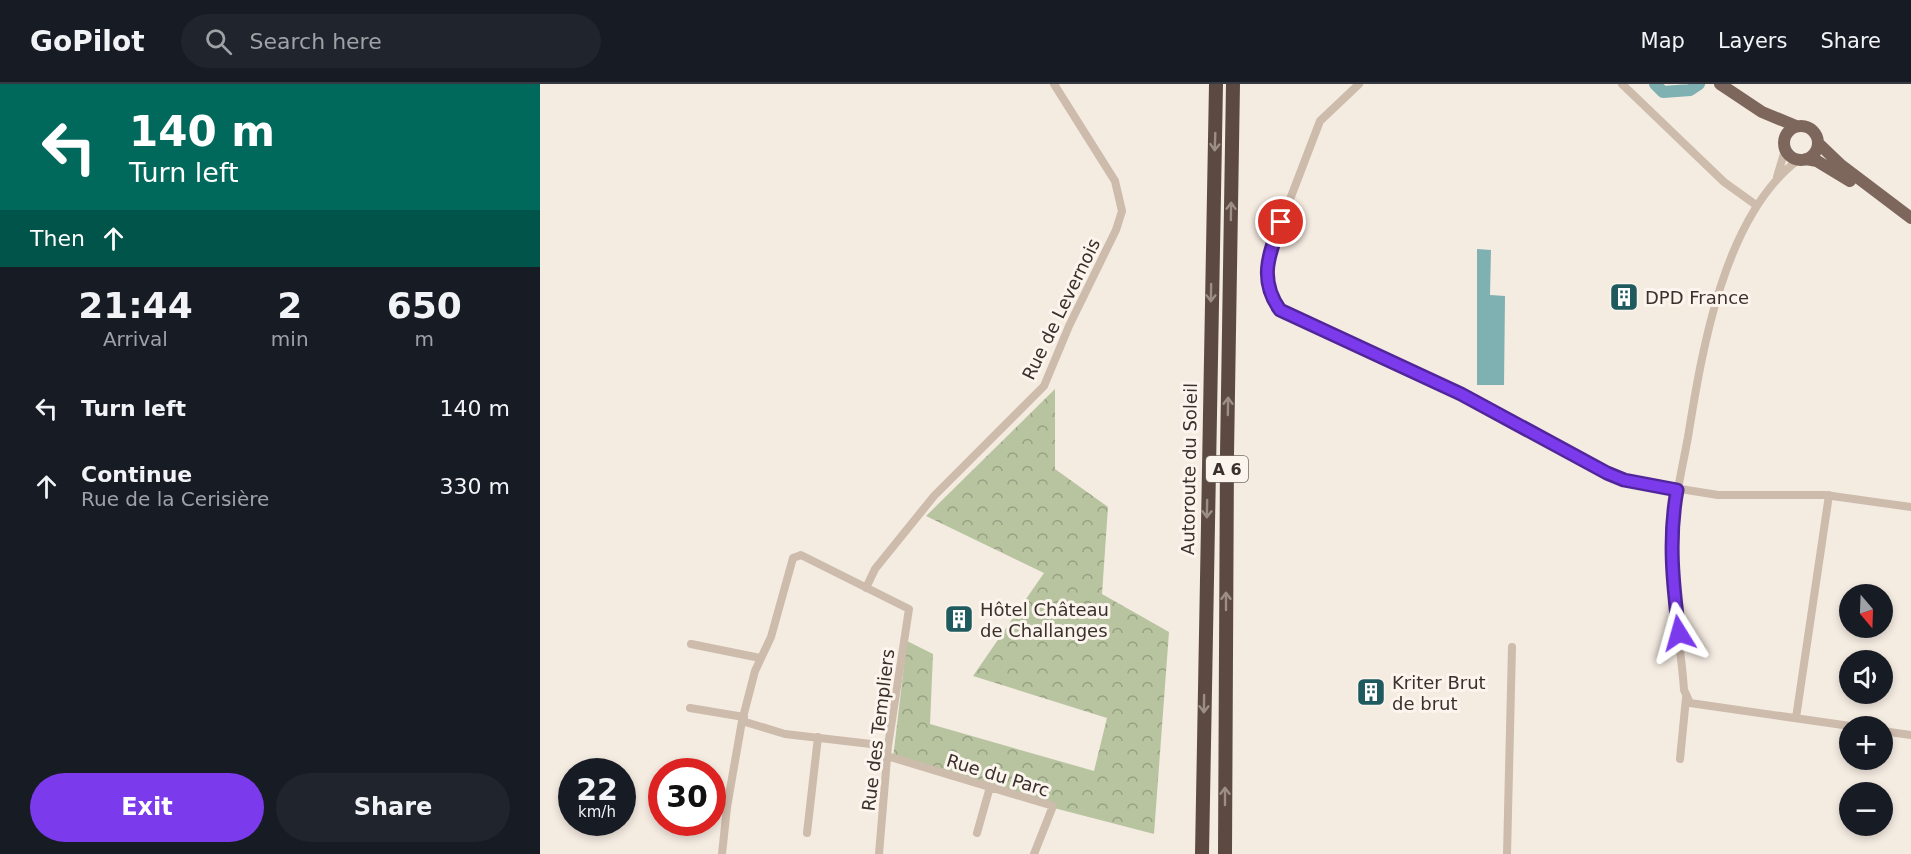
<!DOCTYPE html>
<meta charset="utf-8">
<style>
:root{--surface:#171b24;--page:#20242c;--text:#f1f3f6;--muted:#9ea1a6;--line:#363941;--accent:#7c3aed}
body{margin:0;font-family:"DejaVu Sans",sans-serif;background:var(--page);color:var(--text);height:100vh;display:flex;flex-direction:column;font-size:22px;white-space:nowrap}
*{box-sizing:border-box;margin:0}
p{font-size:20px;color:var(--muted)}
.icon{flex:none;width:33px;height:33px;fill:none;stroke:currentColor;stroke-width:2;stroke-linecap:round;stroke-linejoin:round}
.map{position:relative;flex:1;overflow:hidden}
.drawer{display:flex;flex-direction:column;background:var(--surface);width:540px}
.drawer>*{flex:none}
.banner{background:#00695c;color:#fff;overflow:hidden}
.needle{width:39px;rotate:161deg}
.fabs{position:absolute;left:1299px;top:500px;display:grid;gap:12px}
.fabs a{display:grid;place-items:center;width:54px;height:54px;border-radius:50%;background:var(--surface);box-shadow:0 3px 9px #0003;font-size:30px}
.speed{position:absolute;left:18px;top:674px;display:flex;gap:12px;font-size:30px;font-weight:700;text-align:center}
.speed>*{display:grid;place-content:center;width:78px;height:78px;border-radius:50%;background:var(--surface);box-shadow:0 3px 9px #0003;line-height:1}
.speed small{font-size:15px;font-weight:400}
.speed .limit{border:9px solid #d22;background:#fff;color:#111}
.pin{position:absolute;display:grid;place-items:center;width:51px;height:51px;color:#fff;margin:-26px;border:3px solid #fff;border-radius:50%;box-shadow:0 2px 6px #0007}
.me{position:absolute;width:66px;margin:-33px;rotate:352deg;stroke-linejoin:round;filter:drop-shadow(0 0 4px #0008)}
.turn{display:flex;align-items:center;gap:21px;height:126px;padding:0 30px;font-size:27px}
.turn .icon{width:78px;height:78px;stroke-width:2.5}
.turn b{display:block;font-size:42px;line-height:51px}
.then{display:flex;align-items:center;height:57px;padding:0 30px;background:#0003;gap:12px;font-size:22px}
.eta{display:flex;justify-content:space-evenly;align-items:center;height:102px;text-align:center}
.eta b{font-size:36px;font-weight:800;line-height:42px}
.cta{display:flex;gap:12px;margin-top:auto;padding:12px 30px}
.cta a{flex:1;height:69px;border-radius:36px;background:var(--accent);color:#fff;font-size:24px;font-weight:800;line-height:69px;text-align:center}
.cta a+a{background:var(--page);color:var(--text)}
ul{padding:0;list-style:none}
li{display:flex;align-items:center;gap:18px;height:78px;padding:0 30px}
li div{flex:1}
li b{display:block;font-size:22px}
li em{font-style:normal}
header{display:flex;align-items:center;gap:36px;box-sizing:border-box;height:84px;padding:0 30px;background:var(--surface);border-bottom:2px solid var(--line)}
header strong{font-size:28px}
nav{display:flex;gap:33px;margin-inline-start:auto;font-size:21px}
.search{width:420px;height:54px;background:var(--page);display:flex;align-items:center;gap:15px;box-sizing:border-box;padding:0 21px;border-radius:33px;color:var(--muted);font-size:22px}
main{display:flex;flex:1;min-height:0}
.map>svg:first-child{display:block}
.forest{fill:url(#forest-crowns)}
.water{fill:#7fb0b2}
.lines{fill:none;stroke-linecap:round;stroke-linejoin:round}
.river{stroke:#7fb0b2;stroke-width:12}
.minor{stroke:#cdbbac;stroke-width:8}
.primary{stroke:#7d675c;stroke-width:12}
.motorway{stroke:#5c4a42;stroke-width:14}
.oneway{stroke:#9c8e87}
.route-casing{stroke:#51269a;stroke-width:15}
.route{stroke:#7c3aed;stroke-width:10}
.labels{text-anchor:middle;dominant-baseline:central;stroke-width:6;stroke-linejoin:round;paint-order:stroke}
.shield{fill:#fbf5ee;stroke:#756b66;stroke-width:1.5}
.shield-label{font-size:16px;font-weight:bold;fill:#3b302b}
.poi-label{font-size:18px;fill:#3b302b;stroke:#fbf5ee;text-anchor:start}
.street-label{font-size:18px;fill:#3b302b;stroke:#fbf5ee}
</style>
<header>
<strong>GoPilot</strong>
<div class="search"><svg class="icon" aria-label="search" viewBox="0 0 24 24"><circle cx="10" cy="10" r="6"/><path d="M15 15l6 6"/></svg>Search here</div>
<nav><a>Map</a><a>Layers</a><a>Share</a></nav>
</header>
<main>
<section class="drawer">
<div class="banner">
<div class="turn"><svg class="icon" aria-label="left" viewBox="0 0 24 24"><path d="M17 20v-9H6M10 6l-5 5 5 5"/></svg><div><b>140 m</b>Turn left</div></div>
<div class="then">Then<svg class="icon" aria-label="ahead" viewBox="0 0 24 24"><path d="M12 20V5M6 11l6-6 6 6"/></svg></div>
</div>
<div class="eta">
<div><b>21:44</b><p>Arrival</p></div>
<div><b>2</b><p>min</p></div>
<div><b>650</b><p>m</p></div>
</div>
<ul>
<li><svg class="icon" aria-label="left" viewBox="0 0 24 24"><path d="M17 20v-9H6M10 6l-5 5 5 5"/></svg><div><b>Turn left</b></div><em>140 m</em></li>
<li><svg class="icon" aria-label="ahead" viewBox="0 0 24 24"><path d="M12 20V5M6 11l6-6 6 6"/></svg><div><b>Continue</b><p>Rue de la Cerisière</p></div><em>330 m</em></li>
</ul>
<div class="cta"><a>Exit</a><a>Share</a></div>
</section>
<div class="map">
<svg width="1371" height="770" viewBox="0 0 1371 770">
<defs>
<pattern id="forest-crowns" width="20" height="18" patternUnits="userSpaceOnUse" patternTransform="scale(1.5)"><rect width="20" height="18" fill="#b8c4a0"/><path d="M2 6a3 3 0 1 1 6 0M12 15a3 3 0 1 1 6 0" fill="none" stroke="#97a083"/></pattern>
</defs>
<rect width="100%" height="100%" fill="#f4ebe1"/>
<path class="forest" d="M 515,305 L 515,385 L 568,423 L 562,510 L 629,548 L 614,750 L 514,724 L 353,674 L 367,557 L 393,570 L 390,640 L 554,687 L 567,634 L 433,592 L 504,489 L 386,432 Z"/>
<path class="water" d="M 937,165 L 951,166 L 950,211 L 965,212 L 964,301 L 937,301 Z"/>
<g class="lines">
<path class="river" d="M 1115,0 L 1123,8 L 1150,6 L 1159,0"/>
<path class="minor" d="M 819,0 L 780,37 L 726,178 C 726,197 729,211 740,226 L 921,310 L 1084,396 L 1178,411 L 1285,411 L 1371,423
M 1082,0 L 1184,98 L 1216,121
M 1258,76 C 1184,132 1162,266 1148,353 C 1141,391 1132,427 1131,465 C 1130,512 1141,559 1144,606 L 1150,619 L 1310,642
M 1237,93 L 1245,66
M 326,504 L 335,485 L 394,412 L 504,302 L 529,242 L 576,146 L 582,127 L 575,97 L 514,0
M 151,560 L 220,574
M 150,624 L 204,633
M 1256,634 L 1289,411
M 202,637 L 245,650 L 348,662
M 1342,647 L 1371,651
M 347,672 L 513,722 L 494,770
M 1140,675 L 1146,614
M 267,749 L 278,653
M 437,749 L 450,703
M 182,770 L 187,723 L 202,637 L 215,587 L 231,553 L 253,474 L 261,471 L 369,525 L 348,662 L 339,770
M 967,770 L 972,563"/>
<path class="primary" d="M 1180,0 L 1222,28 L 1256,42
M1244 59a17 17 0 1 1 34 0a17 17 0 1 1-34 0Z
M 1278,59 L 1301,81 L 1371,134
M 1266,75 L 1277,77 L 1310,97"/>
<path class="motorway" d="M 662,770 L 676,0
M 685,770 L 687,370 L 693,0"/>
</g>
<defs><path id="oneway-shaft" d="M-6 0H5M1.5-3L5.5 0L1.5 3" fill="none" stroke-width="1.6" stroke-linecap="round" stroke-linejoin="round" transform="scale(1.5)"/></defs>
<g class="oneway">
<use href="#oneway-shaft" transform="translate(675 58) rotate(92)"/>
<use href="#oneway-shaft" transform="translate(691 127) rotate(-89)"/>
<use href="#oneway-shaft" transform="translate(671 209) rotate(91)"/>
<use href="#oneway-shaft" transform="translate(688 322) rotate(-89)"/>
<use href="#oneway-shaft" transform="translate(667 425) rotate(91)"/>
<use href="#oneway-shaft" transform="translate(686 517) rotate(-90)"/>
<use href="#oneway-shaft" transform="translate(664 620) rotate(91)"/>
<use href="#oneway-shaft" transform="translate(685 712) rotate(-90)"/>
</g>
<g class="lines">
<g class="route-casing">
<path id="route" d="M 741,138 C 729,170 718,195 740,226 L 921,310 L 1067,389 L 1084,396 L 1137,406 C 1128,455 1133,500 1139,549"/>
</g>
<use href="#route" class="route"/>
</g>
<defs>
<g id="building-square" transform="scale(1.5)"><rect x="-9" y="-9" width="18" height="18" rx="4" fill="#1f5a5e" stroke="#fbf5ee"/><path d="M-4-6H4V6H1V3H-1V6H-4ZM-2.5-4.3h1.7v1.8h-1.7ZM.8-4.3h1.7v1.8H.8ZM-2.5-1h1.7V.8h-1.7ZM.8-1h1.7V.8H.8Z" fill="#fff"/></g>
</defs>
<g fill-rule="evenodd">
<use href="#building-square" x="1084" y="213"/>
<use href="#building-square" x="419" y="535"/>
<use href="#building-square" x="831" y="608"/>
</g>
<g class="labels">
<rect class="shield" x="666" y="372" width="42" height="26" rx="4.5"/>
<g class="shield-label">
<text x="687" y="385">A 6</text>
</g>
<g class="poi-label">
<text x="1105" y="213">DPD France</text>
<text x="440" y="525">Hôtel Château<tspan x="440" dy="21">de Challanges</tspan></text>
<text x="852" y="598">Kriter Brut<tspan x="852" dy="21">de brut</tspan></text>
</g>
<g class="street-label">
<text transform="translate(521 225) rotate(-64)">Rue de Levernois</text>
<text transform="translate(649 385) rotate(-89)">Autoroute du Soleil</text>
<text transform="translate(338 646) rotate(-83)">Rue des Templiers</text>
<text transform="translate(458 691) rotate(17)">Rue du Parc</text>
</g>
</g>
</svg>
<div class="fabs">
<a><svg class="needle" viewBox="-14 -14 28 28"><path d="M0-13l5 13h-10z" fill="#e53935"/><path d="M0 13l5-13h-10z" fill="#9ea1a6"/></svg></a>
<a><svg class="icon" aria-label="sound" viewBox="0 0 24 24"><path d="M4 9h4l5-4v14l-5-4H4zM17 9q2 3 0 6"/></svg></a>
<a>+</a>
<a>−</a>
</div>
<div class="speed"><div>22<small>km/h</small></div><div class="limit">30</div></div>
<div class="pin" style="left:741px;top:138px;background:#d93025"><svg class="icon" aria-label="arrive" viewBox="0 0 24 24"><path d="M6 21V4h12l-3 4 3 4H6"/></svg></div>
<svg class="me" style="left:1139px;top:549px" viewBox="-20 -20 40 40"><path d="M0-17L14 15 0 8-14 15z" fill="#7c3aed" stroke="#fff" stroke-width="4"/></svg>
</div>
</main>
